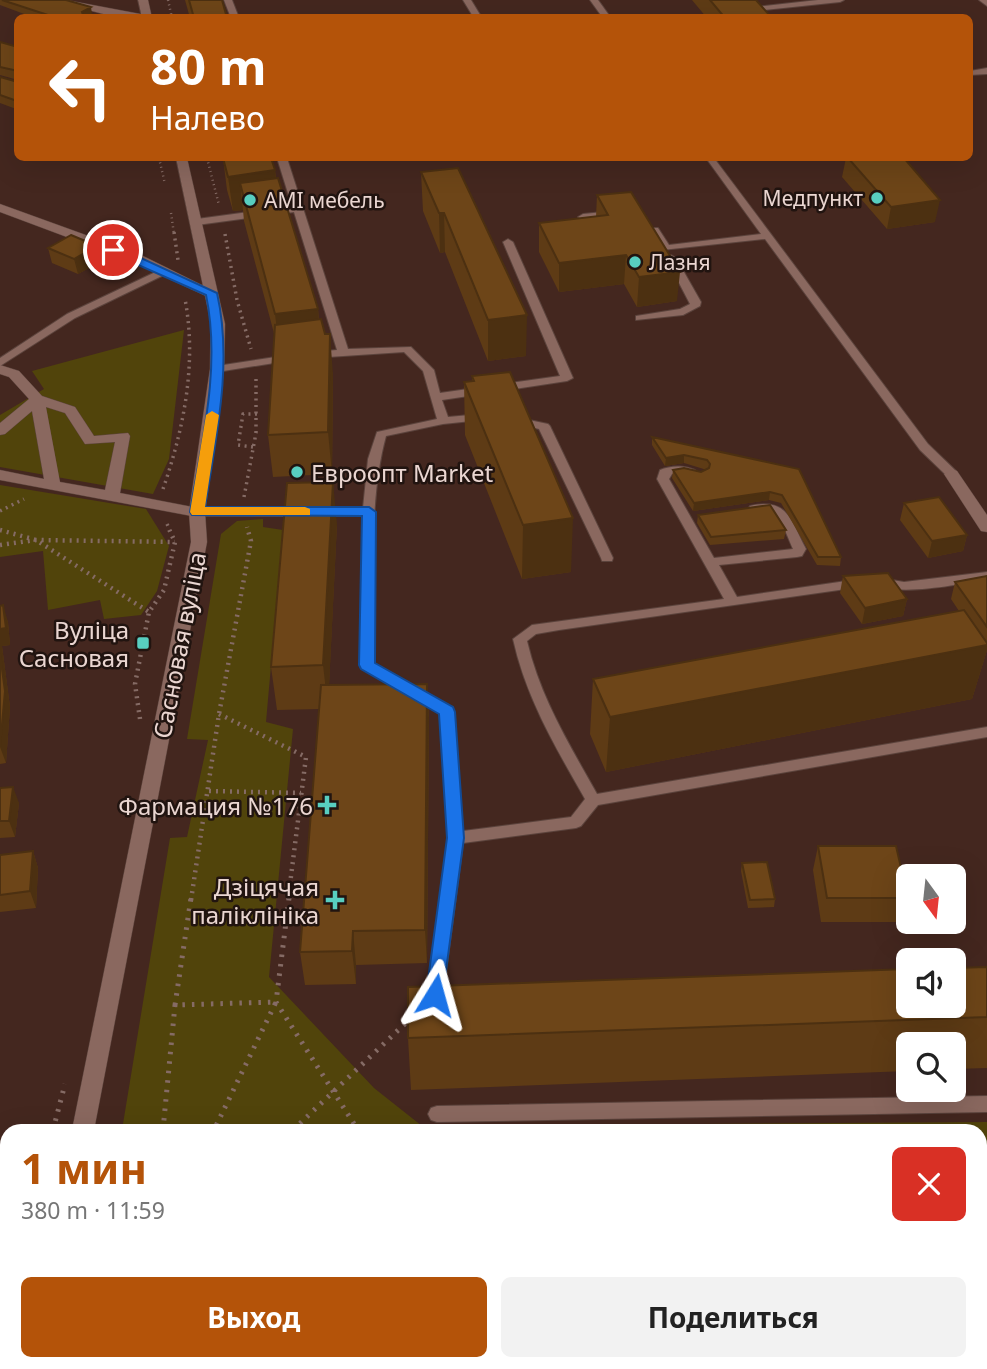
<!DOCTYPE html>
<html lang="ru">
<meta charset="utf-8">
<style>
:root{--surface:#fff;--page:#f2f2f2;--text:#222;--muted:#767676;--accent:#b45309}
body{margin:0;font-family:"Noto Sans",sans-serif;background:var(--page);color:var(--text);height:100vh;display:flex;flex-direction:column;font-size:26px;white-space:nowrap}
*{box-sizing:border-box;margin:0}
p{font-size:23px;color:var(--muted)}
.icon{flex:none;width:38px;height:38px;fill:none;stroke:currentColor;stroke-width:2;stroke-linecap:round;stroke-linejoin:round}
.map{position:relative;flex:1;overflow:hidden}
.details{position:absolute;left:0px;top:1124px;width:987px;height:247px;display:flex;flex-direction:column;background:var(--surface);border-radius:21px 21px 0 0;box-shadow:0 7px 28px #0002}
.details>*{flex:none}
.banner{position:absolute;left:14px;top:14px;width:959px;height:147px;border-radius:10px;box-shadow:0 7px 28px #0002;background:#b45309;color:#fff;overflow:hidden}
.needle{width:46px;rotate:165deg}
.buttons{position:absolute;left:896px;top:864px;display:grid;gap:14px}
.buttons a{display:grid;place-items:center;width:70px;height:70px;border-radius:10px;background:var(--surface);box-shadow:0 7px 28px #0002;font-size:35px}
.pin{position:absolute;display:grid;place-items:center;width:60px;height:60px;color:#fff;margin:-30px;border:4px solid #fff;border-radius:50%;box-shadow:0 2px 7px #0007}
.me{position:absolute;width:77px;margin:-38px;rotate:8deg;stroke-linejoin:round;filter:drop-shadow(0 0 5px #0008)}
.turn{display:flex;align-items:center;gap:24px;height:147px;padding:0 21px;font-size:32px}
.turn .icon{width:91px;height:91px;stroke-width:2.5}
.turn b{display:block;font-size:49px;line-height:60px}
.round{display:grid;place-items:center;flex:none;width:74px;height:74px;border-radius:10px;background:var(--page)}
.overview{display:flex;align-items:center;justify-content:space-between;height:119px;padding:0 21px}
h1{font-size:42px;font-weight:700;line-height:52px;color:var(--accent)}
.cta{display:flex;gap:14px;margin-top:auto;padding:14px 21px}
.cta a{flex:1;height:80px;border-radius:10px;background:var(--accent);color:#fff;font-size:28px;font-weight:700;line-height:80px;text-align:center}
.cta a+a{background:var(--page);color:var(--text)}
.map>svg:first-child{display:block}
.green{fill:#51440b}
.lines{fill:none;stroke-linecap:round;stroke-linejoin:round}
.service-casing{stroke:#5b433c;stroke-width:2}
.minor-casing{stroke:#5b433c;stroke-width:1}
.secondary-casing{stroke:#5b433c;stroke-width:1}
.primary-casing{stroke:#5b433c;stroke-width:1}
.path-far3{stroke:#856b65;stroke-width:2.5;stroke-dasharray:1 3.5;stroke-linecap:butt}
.path-far2{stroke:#856b65;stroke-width:3.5;stroke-dasharray:2 4.5;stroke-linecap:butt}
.path-far1{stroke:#856b65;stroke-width:4.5;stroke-dasharray:2 5;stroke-linecap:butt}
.path{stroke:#856b65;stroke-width:5;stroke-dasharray:2.5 7;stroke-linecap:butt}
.service{fill:#8a685f;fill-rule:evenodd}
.minor{fill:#8a685f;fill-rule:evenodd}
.secondary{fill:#8a685f;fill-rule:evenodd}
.primary{fill:#c47681;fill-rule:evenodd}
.wall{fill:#5e3b15}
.shaded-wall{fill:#4c3011}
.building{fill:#6d4518;stroke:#4c3011;stroke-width:2}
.route{fill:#1a73e8;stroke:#114b97;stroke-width:2}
.slow{fill:#f59e0b}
.poi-dot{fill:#58cec0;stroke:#211410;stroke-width:2.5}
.labels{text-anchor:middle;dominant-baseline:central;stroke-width:5;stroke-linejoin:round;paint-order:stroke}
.far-poi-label{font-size:21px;fill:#ead6d1;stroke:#211410;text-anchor:start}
.poi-label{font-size:24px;fill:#ead6d1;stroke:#211410;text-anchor:end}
.street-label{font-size:24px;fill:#ead6d1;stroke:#211410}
</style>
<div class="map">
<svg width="987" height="1369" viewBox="0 0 987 1369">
<rect width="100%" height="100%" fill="#44271f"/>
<path class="green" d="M 184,330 L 169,459 L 153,494 L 0,467 L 0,415 L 44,389 L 32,371 Z
M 0,485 L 146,509 L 169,546 L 157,591 L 141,615 L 104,619 L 100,600 L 48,610 L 43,551 L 0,557 Z
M 263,519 L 263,527 L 283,530 L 266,722 L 293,729 L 269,977 L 374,1088 L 422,1126 L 987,1122 L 987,1276 L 980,1276 L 980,1130 L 122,1130 L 170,838 L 187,837 L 208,740 L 187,739 L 221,534 L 237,521 Z"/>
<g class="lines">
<g class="service-casing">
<path id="service" d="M 224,0 L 232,0 L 239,18 L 231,18 Z
M 463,0 L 471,0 L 482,18 L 474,18 Z
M 590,0 L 598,0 L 611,18 L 603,18 Z
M 818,0 L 844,0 L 840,2 L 756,11 L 752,9 L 756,7 Z
M 979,0 L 987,0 L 987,6 Z
M 987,68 L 987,74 L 970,75 L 970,71 Z
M 277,158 L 287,158 L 348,349 L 411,347 L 434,370 L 440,393 L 560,376 L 503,242 L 508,239 L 513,242 L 573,378 L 567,381 L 442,400 L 448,417 L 481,414 L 487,417 L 481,420 L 443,424 L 386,436 C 367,505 375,591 374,663 L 452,708 L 454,712 L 463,831 L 571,817 L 585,799 C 556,748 526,698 513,639 L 532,625 L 724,599 L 657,479 L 660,470 C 671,465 688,465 698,472 L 692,476 L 672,474 L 669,479 L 714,558 L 793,549 C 789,540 780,514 769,512 C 760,510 755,515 748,509 L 750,506 C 788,497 791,521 806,549 L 802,556 L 797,557 L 719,565 L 737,597 L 860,579 L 867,583 L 860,587 L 559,630 L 536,634 L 527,641 C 540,697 569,744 597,794 L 987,727 L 987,737 L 598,805 L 581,826 L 576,828 L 463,843 L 444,987 L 451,989 L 453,994 L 451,999 L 435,1002 L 429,1000 L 427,995 L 448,838 L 440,714 L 362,668 L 360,665 L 363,516 L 197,516 L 191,512 L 197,508 L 363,508 L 368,459 L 377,432 L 437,419 L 423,371 L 404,352 L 313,358 L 307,355 L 313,352 L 337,350 L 294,212 L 197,225 L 192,222 L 197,219 L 292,206 Z
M 706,158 L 714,158 L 928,444 L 956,471 L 958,474 L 956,477 L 948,477 L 920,450 L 765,239 L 662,250 L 649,230 L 650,228 L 658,228 L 669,245 L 761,234 Z
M 614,211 L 617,212 L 617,216 L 583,220 L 578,217 L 583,214 Z
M 671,255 L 676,258 L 701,302 L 700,306 L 683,315 L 636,320 L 636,316 L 680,309 L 690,304 L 666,258 Z
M 164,268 L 168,269 L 168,273 L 75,318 L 0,366 L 0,358 L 67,314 Z
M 289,355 L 293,356 L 293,360 L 217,372 L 211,369 L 217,366 Z
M 515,417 L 548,424 L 550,426 L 613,558 L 612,561 L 602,561 L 601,558 L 539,429 L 511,422 L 509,420 Z
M 987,572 L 987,580 C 962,583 892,599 873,582 L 880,578 L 904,582 Z
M 987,1096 L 987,1112 L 437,1122 L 431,1120 L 428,1114 L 431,1108 L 437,1106 Z"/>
</g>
<g class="minor-casing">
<path id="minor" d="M 50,0 L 66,0 L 151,16 L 111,16 Z
M 0,204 L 141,255 L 218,293 L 216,296 L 206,296 L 131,261 L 0,212 Z
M 0,365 L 19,371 L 42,396 L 75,407 L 94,436 L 128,433 L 130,436 L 120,493 L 203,509 L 205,512 L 203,515 L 197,517 L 0,480 L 0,470 L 44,479 L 32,411 L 5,434 L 0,435 L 0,423 L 29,399 L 9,377 L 0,374 ZM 46,407 L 65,413 L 85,444 L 115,442 L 105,490 L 60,482 Z
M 952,469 L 957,471 L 987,515 L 987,532 L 981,531 L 944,474 Z"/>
</g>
<g class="secondary-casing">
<path id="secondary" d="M 138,0 L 148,0 L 152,18 L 142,18 Z
M 176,158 L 187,158 L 225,324 L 224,369 L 205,512 L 207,542 L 94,1130 L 72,1130 L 191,542 L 189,512 L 210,369 L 211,324 Z
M 42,1363 L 67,1363 L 67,1369 L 41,1369 Z"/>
</g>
<g class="primary-casing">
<path id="primary" d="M 980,1354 L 984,1363 L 981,1369 L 827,1369 L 830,1363 L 980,1363 Z"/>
</g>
<path class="path-far3" d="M 168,0 L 172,18
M 159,158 L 165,184
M 207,158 L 219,205
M 171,213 L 174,234"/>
<path class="path-far2" d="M 174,232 L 178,260
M 225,234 L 237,300 L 251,349
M 253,447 L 238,445 L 243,414 L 257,414
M 163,489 C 184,428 197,363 185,299
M 244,497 L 256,433 L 256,378
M 0,511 L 24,499
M 167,524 L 169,528"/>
<path class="path-far1" d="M 0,530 L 36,540 L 149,612
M 0,545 L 36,540 L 175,542
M 219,714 L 306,757 L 288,900
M 140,719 L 135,684 L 149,612 L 164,590 L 175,542 L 168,527
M 209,791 L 301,793
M 191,900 L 219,714 L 251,541 L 247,527"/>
<path class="path" d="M 289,898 L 276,1002 L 358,1130
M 175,1005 L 191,898
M 53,1130 L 65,1084
M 163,1130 L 175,1005 L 276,1002 L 214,1130
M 293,1130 L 412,1017
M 0,1285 L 7,1274
M 980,1295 L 987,1294"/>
<use href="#service" class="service"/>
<use href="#minor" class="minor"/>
<use href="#secondary" class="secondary"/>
<use href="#primary" class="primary"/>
</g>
<path class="wall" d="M 0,0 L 66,0 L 92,14 L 85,18 L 35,18 L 0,5 Z
M 185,0 L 222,0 L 227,18 L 190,18 Z
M 692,0 L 756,0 L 772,18 L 707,18 Z
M 0,42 L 18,47 L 18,80 L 0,75 Z
M 0,77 L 18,82 L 16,109 L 0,103 Z
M 223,158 L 275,170 L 276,178 L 318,309 L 319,320 L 333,375 L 332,474 L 273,477 L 268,435 L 275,337 L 244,221 L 243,210 L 233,211 L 227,190 Z
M 846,158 L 904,158 L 935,222 L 887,229 L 842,177 Z
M 421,172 L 526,356 L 488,361 L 445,252 L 440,253 L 423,211 Z
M 597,195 L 677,301 L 637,307 L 624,284 L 559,292 L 539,252 L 539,223 L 596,217 Z
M 48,248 L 100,262 L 78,274 L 52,263 Z
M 472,376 L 571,572 L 522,579 L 465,435 L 464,382 L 472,381 Z
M 652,437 L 799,469 L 841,557 L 840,566 L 817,565 L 781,503 L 769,500 L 693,511 L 672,478 L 673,470 L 701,472 L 707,470 L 684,463 L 665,466 L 652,445 Z
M 904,503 L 967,535 L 963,551 L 928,558 L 900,520 Z
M 698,515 L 786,530 L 784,539 L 710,545 L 697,523 Z
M 337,524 L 329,685 L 427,684 L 429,718 L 427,963 L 356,965 L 356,984 L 305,985 L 300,952 L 319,709 L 277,710 L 271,667 Z
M 843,576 L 907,599 L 903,616 L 862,624 L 840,593 Z
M 987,576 L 987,650 L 972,699 L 606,772 L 590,734 L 593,679 L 959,611 L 951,599 L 955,582 Z
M 0,606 L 8,622 L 10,645 L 2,646 L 10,707 L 6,763 L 0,764 Z
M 0,788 L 19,803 L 15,837 L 0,838 Z
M 818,846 L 908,898 L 900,922 L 821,922 L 813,870 Z
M 33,851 L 38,868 L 36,908 L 0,912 L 0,855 Z
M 742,863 L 775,899 L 774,907 L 748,908 L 741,871 Z
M 987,967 L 987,1068 L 954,1069 L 954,1045 L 908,1045 L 908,1071 L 411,1090 L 408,1038 Z"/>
<path class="shaded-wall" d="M 91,7 L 92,14 L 83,18 L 82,12 Z
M 14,100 L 18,100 L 18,109 L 16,109 Z
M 275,170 L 279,205 L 240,183 L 243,210 L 233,211 L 228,177 Z
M 940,200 L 935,222 L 887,229 L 891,207 Z
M 439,213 L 444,213 L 445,252 L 440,253 Z
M 97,246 L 100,262 L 78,274 L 74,259 Z
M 626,255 L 624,284 L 559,292 L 559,263 Z
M 680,272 L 677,301 L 637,307 L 639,277 Z
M 318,309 L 321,349 L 280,355 L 275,314 Z
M 527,315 L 526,356 L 488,361 L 488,320 Z
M 330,334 L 333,375 L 332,474 L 328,432 Z
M 684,455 L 684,463 L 665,466 L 666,458 Z
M 333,482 L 337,524 L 328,708 L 323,665 Z
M 770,492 L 769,500 L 693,511 L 694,503 Z
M 573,518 L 571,572 L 522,579 L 523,525 Z
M 967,535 L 963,551 L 928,558 L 932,541 Z
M 907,599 L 903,616 L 862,624 L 865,608 Z
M 3,605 L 8,622 L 10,645 L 2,646 L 10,707 L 6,763 L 0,747 L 0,629 Z
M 987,645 L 987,650 L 972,699 L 606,772 L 610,717 Z
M 427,684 L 429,718 L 427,963 L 425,930 Z
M 13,787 L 19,803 L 15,837 L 9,821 Z
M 33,851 L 38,868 L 36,908 L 30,891 Z
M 353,931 L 356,965 L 356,984 L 352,951 Z"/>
<path class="building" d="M 2,0 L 66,0 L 91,7 L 82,12 L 84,18 L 57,18 Z
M 189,0 L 222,0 L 227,18 L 194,18 Z
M 710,0 L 756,0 L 772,18 L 725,18 Z
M 0,42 L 18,47 L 18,71 L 0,67 Z
M 0,77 L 18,82 L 18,100 L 14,100 L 0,95 Z
M 223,158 L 271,158 L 275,170 L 228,177 Z
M 848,158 L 904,158 L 940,200 L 891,207 Z
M 458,168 L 527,315 L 488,320 L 444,213 L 439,213 L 421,172 Z
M 278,178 L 318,309 L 275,314 L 240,183 Z
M 631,192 L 680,272 L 639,277 L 626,255 L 559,263 L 539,223 L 608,215 L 597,195 Z
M 71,235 L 97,246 L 74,259 L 48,248 Z
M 321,319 L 325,334 L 330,334 L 328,432 L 268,435 L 275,325 Z
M 510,372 L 573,518 L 523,525 L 464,382 L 474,381 L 472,376 Z
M 652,437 L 799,469 L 841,557 L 818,557 L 782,495 L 770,492 L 694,503 L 673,470 L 684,468 L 701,472 L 709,468 L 710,464 L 707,460 L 684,455 L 666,458 Z
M 333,482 L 323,665 L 271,667 L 287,483 Z
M 939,497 L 967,535 L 932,541 L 904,503 Z
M 770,505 L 786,530 L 711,537 L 698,515 Z
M 888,573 L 907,599 L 865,608 L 843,576 Z
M 987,576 L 987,627 L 955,582 Z
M 3,605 L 6,628 L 0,629 L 0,606 Z
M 964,610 L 987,643 L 987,645 L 610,717 L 593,679 Z
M 0,654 L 5,691 L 0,747 Z
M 427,684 L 425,930 L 353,931 L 352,951 L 300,952 L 321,685 Z
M 13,787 L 9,821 L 0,821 L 0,788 Z
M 818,846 L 896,846 L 908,898 L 827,898 Z
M 33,851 L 30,891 L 0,895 L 0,855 Z
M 767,862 L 775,899 L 750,900 L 742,863 Z
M 987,967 L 987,1017 L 408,1038 L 408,987 L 908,969 L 908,1006 L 954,1006 L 954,968 Z"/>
<path class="route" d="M 109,247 L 117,247 L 217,293 C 233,363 216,437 205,507 L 369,507 L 376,512 L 375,663 L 453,707 L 455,712 L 464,838 L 442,1000 L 435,1003 L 428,1000 L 426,995 L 447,838 L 439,714 L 361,669 L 359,665 L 362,516 L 192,515 L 190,512 C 202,441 221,366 206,295 L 109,252 Z"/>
<path class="slow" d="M 212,411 L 219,415 L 205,507 L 305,507 L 310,509 L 310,515 L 192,515 L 190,512 L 206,415 Z"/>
<g class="poi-dot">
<circle cx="877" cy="198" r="7"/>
<circle cx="250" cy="200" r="7"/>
<circle cx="635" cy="262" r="7"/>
<circle cx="297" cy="472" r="7"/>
<rect x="136" y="636" width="14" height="14" rx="3.5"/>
<path d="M323.5 794.5h7v7h7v7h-7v7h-7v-7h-7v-7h7z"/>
<path d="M331.5 889.5h7v7h7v7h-7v7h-7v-7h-7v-7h7z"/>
</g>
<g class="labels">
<g class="far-poi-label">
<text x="863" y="198" text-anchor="end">Медпункт</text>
<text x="264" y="200">AMI мебель</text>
<text x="649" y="262">Лазня</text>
</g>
<g class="poi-label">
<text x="311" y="472" text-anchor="start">Евроопт Market</text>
<text x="129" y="629">Вуліца<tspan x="129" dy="28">Сасновая</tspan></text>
<text x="313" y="805">Фармация №176</text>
<text x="319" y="886">Дзіцячая<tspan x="319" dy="28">паліклініка</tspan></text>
</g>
<g class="street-label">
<text transform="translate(179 645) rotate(-79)">Сасновая вуліца</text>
</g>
</g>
</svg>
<div class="buttons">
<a><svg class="needle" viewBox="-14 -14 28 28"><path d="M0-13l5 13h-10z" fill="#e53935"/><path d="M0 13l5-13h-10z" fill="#767676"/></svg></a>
<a><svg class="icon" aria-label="sound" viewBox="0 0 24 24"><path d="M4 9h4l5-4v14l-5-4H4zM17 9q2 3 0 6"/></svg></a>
<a><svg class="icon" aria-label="search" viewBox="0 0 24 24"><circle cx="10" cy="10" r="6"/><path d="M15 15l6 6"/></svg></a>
</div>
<div class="pin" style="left:113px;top:250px;background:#d93025"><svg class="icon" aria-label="arrive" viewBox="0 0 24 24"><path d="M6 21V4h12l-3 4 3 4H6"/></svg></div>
<svg class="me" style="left:435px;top:995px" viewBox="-20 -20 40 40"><path d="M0-17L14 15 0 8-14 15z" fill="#1a73e8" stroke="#fff" stroke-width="4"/></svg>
<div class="banner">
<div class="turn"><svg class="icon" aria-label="left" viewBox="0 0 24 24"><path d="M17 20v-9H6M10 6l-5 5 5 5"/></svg><div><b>80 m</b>Налево</div></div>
</div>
<section class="details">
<div class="overview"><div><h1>1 мин</h1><p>380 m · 11:59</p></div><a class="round" style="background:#d93025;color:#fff"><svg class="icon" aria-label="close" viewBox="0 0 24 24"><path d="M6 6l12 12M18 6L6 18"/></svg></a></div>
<div class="cta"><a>Выход</a><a>Поделиться</a></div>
</section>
</div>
